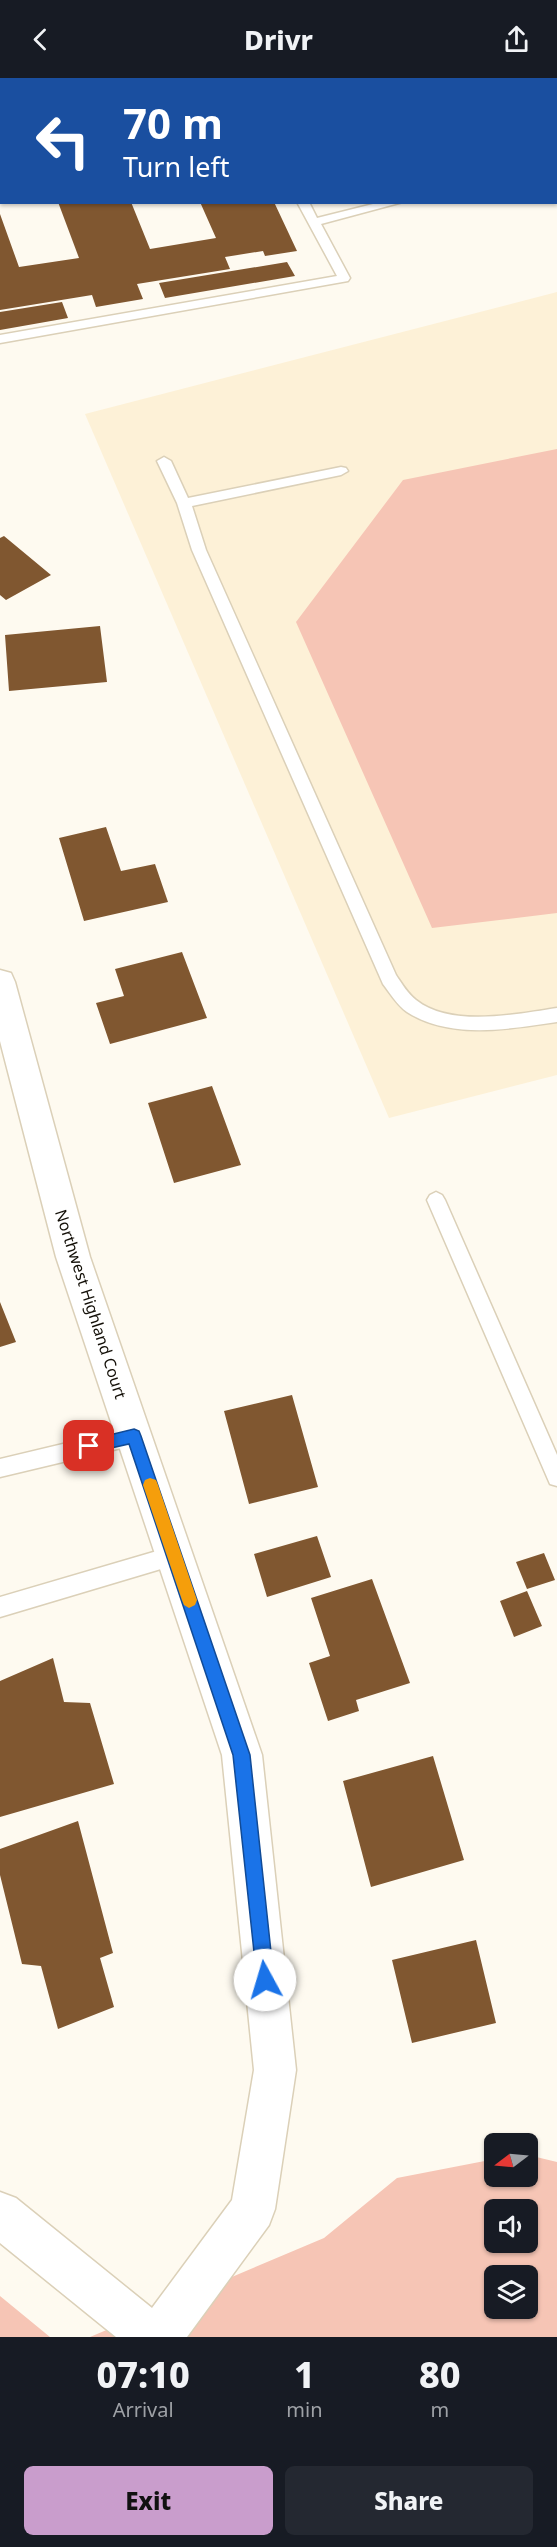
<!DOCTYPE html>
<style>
:root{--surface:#171b24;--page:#242831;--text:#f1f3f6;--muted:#9ea1a6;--accent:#c99dcc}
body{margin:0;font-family:"Noto Sans",sans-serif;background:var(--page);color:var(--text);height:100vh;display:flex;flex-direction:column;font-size:22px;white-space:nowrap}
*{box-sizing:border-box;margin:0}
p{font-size:20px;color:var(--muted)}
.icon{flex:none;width:33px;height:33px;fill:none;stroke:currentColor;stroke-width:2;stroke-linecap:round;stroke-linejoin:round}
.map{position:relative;height:2259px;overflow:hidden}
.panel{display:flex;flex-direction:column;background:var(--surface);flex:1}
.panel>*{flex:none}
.banner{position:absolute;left:0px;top:0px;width:558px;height:126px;box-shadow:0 2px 4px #0004;background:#1a4fa0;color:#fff;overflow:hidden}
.needle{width:39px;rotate:254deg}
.controls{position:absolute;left:484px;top:2055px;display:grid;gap:12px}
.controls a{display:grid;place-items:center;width:54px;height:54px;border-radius:9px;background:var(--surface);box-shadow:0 2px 4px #0004;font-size:30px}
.pin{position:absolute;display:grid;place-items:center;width:51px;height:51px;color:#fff;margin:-26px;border-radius:12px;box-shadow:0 3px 9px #0006}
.me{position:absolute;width:66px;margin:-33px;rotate:354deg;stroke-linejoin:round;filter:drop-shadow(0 0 4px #0008)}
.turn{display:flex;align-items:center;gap:21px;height:126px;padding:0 24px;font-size:27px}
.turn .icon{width:78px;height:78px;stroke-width:2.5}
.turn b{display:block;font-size:42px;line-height:51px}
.eta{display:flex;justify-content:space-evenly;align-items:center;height:102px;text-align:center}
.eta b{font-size:36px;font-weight:800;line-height:42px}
.primary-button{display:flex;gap:12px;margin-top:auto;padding:12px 24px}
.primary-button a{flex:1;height:69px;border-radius:9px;background:var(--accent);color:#111;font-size:24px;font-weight:800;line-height:69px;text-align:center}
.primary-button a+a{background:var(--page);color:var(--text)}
header{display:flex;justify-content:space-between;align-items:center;height:78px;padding:0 24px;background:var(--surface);font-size:27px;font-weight:800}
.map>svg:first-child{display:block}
.built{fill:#fdf1d7}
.green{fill:#f6c5b5;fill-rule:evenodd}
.building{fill:#805730}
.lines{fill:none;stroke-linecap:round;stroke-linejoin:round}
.lane-casing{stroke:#dbd0b8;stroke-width:3}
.street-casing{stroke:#dbd0b8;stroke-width:3}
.lane{fill:#fff;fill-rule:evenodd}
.street{fill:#fff;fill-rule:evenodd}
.route{fill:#1a73e8;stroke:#114b97;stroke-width:1.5}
.slow{fill:#f59e0b}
.labels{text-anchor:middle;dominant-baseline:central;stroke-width:5;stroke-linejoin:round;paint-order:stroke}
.street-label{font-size:16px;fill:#130f07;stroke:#fff}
</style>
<header><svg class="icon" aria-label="back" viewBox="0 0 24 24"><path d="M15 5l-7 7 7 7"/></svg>Drivr<svg class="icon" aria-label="share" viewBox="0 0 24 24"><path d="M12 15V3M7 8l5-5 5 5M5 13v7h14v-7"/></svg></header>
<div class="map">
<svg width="557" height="2259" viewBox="0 0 557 2259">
<rect width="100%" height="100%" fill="#fefaf0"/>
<path class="built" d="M 557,214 L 557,997 L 389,1040 L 85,336 Z"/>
<path class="green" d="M 557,371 L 557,835 L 432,850 L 296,544 L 403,402 Z
M 528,2077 L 557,2084 L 557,2259 L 90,2259 L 324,2160 L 397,2100 L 495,2081 L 495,2098 L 528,2098 ZM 495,2132 L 528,2132 L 528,2164 L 495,2164 ZM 495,2198 L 528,2198 L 528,2230 L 495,2230 Z
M 0,2218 L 50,2259 L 0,2259 Z"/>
<path class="building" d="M 58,124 L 131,124 L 150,171 L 216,160 L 200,124 L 274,124 L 297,173 L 265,178 L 263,173 L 225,179 L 230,191 L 137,206 L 143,221 L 96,229 L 92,217 L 0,232 L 0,136 L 19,189 L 79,180 Z
M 287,184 L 295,198 L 165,220 L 159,205 Z
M 62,224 L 68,240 L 0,252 L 0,234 Z
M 4,458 L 51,497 L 6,522 L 0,517 L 0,460 Z
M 100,548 L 107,604 L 9,613 L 5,557 Z
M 106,749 L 121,793 L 155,786 L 168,824 L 84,843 L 59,760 Z
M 182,874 L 207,940 L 110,966 L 96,925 L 124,918 L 115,891 Z
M 212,1008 L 241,1087 L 174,1105 L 148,1025 Z
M 0,1224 L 16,1264 L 0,1269 Z
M 292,1317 L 318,1409 L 249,1426 L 224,1333 Z
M 317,1458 L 331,1499 L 267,1519 L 254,1476 Z
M 544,1475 L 555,1502 L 527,1511 L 516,1484 Z
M 372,1501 L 410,1605 L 356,1622 L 359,1633 L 328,1643 L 309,1585 L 330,1578 L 311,1520 Z
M 527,1513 L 542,1548 L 514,1559 L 500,1523 Z
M 53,1580 L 64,1624 L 90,1625 L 114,1706 L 0,1739 L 0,1603 Z
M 433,1678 L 464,1782 L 371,1809 L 343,1703 Z
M 78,1743 L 113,1875 L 100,1880 L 114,1929 L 58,1951 L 41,1888 L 22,1886 L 0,1797 L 0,1771 Z
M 476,1862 L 496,1945 L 412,1965 L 392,1882 Z"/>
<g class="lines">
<g class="lane-casing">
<path id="lane" d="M 541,0 L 551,0 L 552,2 L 541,2 Z
M 556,10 L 557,10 L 557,17 L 556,17 Z
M 556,81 L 557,81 L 557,87 L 556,87 Z
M 0,102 L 2,102 L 2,108 L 0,108 Z
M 297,124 L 309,124 L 317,140 L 381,124 L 403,124 L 321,146 L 350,200 L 348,203 L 0,265 L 0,257 L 337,198 Z
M 164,379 L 171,383 L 188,420 L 341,389 L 346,390 L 348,393 L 341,397 L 192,428 L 206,472 L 396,897 C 402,906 408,916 416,922 C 451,950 517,936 557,930 L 557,944 C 509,951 451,962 407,934 C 397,927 390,915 383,906 L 192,472 L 177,425 L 157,383 Z
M 436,1114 L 442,1117 L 445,1122 L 557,1377 L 557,1408 L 550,1406 L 427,1122 L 430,1117 Z
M 134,1349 L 141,1352 L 144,1358 L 141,1364 L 134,1367 L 0,1399 L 0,1381 Z
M 174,1468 L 181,1471 L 184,1478 L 181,1485 L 0,1539 L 0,1519 Z"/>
</g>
<g class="street-casing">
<path id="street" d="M 0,892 L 11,895 L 15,904 L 90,1179 L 262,1677 L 296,1992 L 275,2131 L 269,2147 L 187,2259 L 116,2259 L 0,2165 L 0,2114 L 16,2120 L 152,2230 L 232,2122 L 254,1992 L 222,1677 L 56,1179 L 0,963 Z"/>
</g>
<use href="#lane" class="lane"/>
<use href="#street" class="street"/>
</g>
<path class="route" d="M 134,1351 L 139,1353 L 141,1358 L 250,1677 L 274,1902 L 271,1908 L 265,1910 L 259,1908 L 257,1902 L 233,1677 L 129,1366 L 89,1375 L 84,1373 L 82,1368 L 84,1364 L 89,1362 Z"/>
<path class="slow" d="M 150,1400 L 156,1402 L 158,1407 L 197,1522 L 195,1527 L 189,1530 L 184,1527 L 182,1522 L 143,1407 L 145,1402 Z"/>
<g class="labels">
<g class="street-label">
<text transform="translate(91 1226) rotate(72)">Northwest Highland Court</text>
</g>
</g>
</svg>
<div class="controls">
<a><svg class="needle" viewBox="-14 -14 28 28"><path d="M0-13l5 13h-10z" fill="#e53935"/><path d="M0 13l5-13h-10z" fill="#9ea1a6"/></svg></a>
<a><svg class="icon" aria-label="sound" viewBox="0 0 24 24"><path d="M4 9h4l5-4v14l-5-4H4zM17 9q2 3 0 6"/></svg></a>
<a><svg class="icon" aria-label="layers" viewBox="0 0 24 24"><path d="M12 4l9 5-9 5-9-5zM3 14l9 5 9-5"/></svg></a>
</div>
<div class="pin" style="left:89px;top:1368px;background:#d93025"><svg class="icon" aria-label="arrive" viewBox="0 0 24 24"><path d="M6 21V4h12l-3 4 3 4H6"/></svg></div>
<svg class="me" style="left:265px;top:1902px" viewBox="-20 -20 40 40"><circle r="19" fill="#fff"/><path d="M0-13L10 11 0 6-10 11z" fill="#1a73e8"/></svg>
<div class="banner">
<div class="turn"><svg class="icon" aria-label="left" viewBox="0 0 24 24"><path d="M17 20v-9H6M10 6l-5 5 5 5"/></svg><div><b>70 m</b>Turn left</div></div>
</div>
</div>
<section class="panel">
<div class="eta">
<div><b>07:10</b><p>Arrival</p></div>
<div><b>1</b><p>min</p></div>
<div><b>80</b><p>m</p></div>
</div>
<div class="primary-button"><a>Exit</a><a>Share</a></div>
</section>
